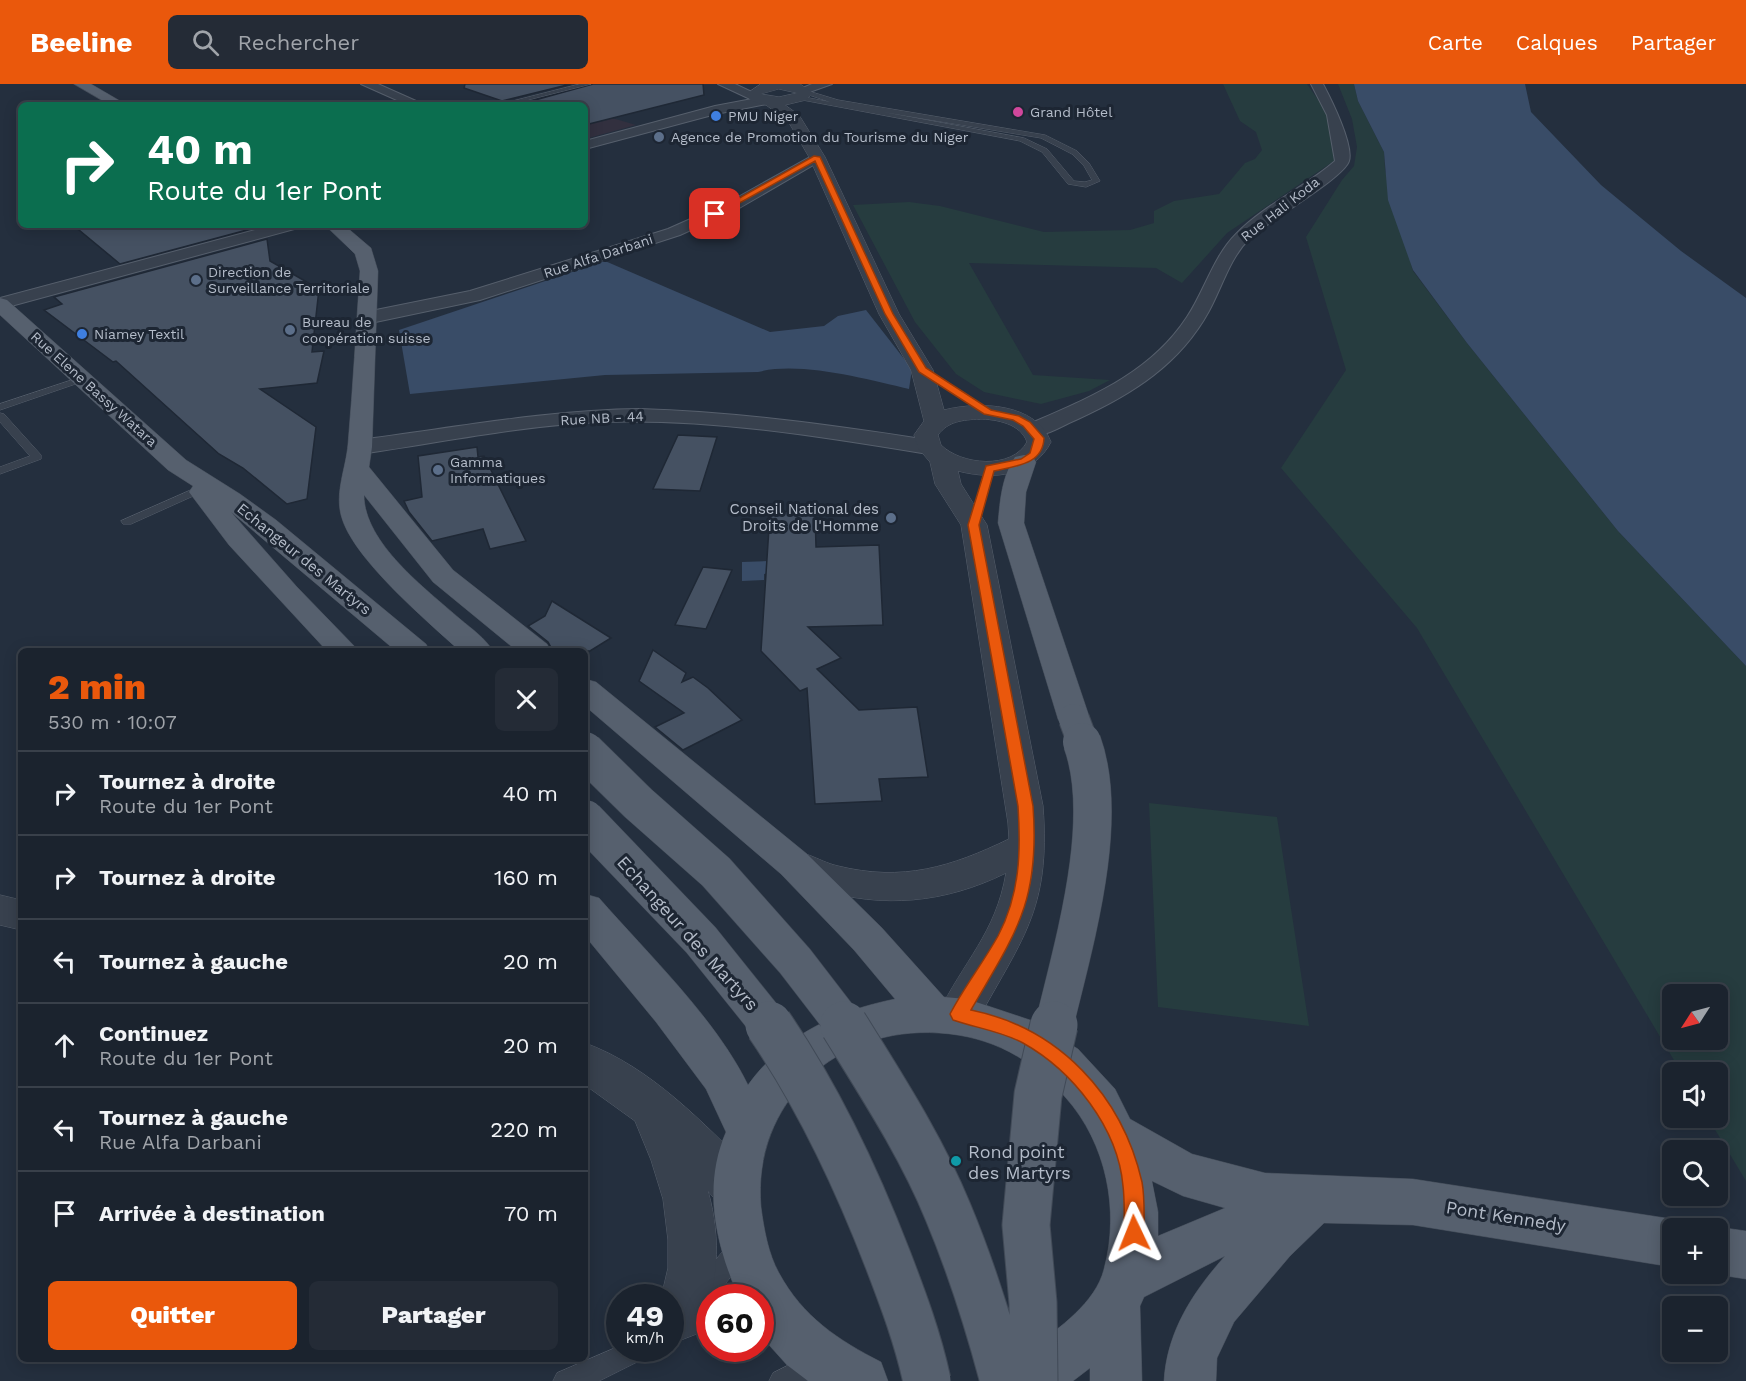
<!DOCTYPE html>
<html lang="fr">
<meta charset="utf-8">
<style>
:root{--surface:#1b232e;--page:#242b36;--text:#f1f3f6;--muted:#a0a4aa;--line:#39404a;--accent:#ea580c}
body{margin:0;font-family:"Work Sans",sans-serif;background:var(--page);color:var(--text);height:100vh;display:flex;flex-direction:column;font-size:22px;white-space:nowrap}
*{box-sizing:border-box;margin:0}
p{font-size:20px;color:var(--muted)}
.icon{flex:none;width:33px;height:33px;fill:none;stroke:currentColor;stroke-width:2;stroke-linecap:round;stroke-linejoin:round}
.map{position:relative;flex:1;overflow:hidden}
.sheet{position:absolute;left:18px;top:564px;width:570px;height:714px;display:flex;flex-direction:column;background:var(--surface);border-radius:9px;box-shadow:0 3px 15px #0003,0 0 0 2px var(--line)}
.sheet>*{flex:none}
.guide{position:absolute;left:18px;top:18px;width:570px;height:126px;border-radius:9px;box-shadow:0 3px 15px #0003,0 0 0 2px var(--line);background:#0b6e4f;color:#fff;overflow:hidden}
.needle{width:39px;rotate:234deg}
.controls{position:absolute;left:1662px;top:900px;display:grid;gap:12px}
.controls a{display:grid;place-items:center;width:66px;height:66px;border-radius:9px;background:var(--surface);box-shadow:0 3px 15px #0003,0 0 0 2px var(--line);font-size:30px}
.speed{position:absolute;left:606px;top:1200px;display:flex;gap:12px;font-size:30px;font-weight:700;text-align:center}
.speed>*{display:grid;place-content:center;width:78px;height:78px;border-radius:50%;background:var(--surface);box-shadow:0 3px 15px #0003,0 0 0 2px var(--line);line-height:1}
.speed small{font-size:15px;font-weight:400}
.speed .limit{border:9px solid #d22;background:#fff;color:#111}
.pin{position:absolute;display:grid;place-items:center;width:51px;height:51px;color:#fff;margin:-26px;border-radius:12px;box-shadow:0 3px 9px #0006}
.me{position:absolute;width:66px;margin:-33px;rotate:358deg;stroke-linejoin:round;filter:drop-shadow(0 0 4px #0008)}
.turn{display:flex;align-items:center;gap:21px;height:126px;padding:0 30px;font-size:27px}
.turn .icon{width:78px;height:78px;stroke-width:2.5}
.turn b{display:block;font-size:42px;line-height:51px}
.round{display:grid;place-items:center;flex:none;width:63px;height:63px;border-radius:9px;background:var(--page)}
.head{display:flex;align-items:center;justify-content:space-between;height:102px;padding:0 30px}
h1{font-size:36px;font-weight:800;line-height:45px;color:var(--accent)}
.primary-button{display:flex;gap:12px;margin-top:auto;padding:12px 30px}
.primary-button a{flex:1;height:69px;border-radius:9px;background:var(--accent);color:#fff;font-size:24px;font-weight:800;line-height:69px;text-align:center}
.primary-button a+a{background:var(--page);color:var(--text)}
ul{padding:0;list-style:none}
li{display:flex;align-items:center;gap:18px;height:84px;padding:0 30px;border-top:2px solid var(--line)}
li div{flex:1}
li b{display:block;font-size:22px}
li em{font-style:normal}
header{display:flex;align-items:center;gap:36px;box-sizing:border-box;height:84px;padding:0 30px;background:var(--accent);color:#fff}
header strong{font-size:28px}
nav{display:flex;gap:33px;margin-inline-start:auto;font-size:21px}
.search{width:420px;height:54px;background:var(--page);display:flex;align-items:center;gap:15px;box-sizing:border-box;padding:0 21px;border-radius:9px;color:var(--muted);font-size:22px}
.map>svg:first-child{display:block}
.medical{fill:#32303f}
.green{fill:#263c3f;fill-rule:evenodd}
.water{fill:#394c67}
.building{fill:#455162;stroke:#1f2835;stroke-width:1.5}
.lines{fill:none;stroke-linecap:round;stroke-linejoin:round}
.service-casing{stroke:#565f6c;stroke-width:1}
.minor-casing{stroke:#565f6c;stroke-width:2}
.tertiary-casing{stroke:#565f6c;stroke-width:1}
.primary-casing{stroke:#414a57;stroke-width:1}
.service{fill:#38414e;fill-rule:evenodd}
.minor{fill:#38414e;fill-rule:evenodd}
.tertiary{fill:#38414e;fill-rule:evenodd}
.primary{fill:#56606e;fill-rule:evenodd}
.primary-bridge-far2-casing{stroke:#414a57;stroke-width:32;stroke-linecap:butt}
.primary-bridge-far1-casing{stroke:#414a57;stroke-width:39;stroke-linecap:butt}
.primary-bridge-casing{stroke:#414a57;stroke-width:49;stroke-linecap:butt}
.primary-bridge-far2{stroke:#56606e;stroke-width:30}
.primary-bridge-far1{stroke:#56606e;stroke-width:38}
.primary-bridge{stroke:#56606e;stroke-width:47}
.route{fill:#ea580c;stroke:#983908;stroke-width:1.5}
.hotel-dot{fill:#d1479c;stroke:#1d2633;stroke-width:2}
.shop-dot{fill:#3f7fe0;stroke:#1d2633;stroke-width:2}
.service-dot{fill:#5c6f8a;stroke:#1d2633;stroke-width:2}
.culture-dot{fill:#0f9aa8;stroke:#1d2633;stroke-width:2}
.labels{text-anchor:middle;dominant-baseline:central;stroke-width:6;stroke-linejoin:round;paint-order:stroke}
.far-poi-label{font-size:14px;fill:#b4bcc9;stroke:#1d2633;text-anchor:start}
.far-street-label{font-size:14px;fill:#b4bcc9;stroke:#1d2633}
.poi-label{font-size:15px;fill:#b4bcc9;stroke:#1d2633;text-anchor:end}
.street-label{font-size:15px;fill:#b4bcc9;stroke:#1d2633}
.near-street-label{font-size:18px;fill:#b4bcc9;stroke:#1d2633}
.near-poi-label{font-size:18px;fill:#b4bcc9;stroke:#1d2633;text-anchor:start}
</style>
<header>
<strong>Beeline</strong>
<div class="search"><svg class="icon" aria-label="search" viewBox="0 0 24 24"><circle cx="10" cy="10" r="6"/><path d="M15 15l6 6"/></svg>Rechercher</div>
<nav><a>Carte</a><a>Calques</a><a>Partager</a></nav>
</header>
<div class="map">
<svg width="1746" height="1297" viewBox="0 0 1746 1297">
<rect width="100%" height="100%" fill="#242f3e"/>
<path class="medical" d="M 595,29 L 636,41 L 585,55 L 585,32 Z"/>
<path class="green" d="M 1223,0 L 1307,0 L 1330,33 L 1334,77 L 1227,149 L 1182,199 L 1156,184 L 969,179 L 1033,291 L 1110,296 L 1089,307 L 1041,320 L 984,308 L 956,290 L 915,238 L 853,121 L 909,118 L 940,122 L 1044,148 L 1130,146 L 1154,139 L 1154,127 L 1174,117 L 1219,110 L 1245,79 L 1255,75 L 1262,66 L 1256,48 L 1240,37 Z
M 1338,0 L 1354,0 L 1358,17 L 1384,68 L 1385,86 L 1413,187 L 1467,259 L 1618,447 L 1746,582 L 1746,1097 L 1708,1034 L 1718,1034 L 1718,988 L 1681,988 L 1417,544 L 1281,384 L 1346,286 L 1306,153 L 1342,96 L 1354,82 L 1357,63 L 1352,35 ZM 1672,910 L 1718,910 L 1718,956 L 1672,956 Z
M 1149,719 L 1277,733 L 1309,942 L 1158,923 Z"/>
<path class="water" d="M 1354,0 L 1525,0 L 1531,28 L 1601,101 L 1681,167 L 1746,214 L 1746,582 L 1618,447 L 1467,259 L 1413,186 L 1388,116 L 1384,68 L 1358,17 Z
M 605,177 L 770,248 L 824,242 L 838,232 L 866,226 L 912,285 L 909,305 C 866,295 800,277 758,288 L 605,291 L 410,310 L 399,246 Z
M 768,477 L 769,489 L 764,490 L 764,496 L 742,497 L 742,478 Z"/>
<path class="building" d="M 465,0 L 571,0 L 502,17 L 464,4 Z
M 593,0 L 703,0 L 704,11 L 585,41 L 585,21 L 517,21 Z
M 73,141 L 265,141 L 120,180 Z
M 267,155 L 270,177 L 319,205 L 312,268 L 324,267 L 317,299 L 260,305 L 316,343 L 307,415 L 287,420 L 243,384 L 219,370 L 116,277 L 113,278 L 44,226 L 62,220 L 54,213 Z
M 678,351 L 717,353 L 700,407 L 653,405 Z
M 477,363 L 478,373 L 484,372 L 526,457 L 490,465 L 483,445 L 432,457 L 409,428 L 404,417 L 422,413 L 418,372 Z
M 815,427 L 816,463 L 879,461 L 883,541 L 808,543 L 841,574 L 817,585 L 859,626 L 917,623 L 928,693 L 879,695 L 882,717 L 815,720 L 807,604 L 800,607 L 761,567 L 770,428 Z
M 703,483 L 732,486 L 706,545 L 675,541 Z
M 552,517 L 611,554 L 590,567 L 553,567 L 548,558 L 528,542 L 545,532 Z
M 653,566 L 686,589 L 682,598 L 693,593 L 708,604 L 742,636 L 683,666 L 655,643 L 684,629 L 639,597 Z"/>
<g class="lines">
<g class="service-casing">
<path id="service" d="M 580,0 L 591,0 L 508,21 L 497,21 Z
M 805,6 L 838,16 L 1045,51 L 1077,67 L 1089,79 L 1100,97 L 1086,103 L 1068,100 L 1042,68 L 1020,57 L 797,15 L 799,12 L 830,18 L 803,9 ZM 883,28 L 1041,54 L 1072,70 L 1084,82 L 1092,96 L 1085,98 L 1074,97 L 1047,65 L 1024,54 Z
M 78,294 L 87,296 L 0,326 L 0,320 Z
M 0,329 L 4,330 L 41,371 L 41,375 L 0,390 L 0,383 L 30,372 L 0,338 Z
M 207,399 L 211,400 L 211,404 L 131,440 L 123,440 L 121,437 Z
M 738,1156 L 746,1159 L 749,1167 L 746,1175 L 713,1214 L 710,1214 L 709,1218 L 701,1221 L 693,1218 L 690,1210 L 693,1202 L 730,1159 Z
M 620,1262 L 620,1264 L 653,1264 L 649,1272 L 599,1297 L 553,1297 L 557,1289 Z
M 813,1269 L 821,1273 L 825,1281 L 821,1289 L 806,1297 L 769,1297 L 773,1289 Z"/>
</g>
<g class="minor-casing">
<path id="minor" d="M 361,0 L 378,0 L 425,21 L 408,21 Z
M 718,0 L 735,0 L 758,11 L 752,15 L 748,14 Z
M 812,0 L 832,0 L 804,10 L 798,6 Z
M 1311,0 L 1323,0 C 1331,15 1354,61 1349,77 C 1344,94 1268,137 1249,155 C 1230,174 1222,203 1209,227 C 1180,280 1133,310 1078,335 C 1063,341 1044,355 1027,351 L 1024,346 L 1027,341 C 1088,314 1149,291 1187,233 C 1205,206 1213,173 1236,150 C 1265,120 1304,104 1335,77 L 1327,31 Z
M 768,12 L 774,16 L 772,19 L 716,30 L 585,65 L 585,57 L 715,22 Z
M 817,69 L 824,73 L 822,76 L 741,123 L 680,151 L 480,216 L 366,240 L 357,234 L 366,228 L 470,207 L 668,145 L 731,117 Z
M 274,141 L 300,141 L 298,144 L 0,225 L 0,214 Z
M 640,325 C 737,328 832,341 928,356 L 936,358 L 939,363 L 936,368 L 928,370 C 819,352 709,334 599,338 C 518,342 439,359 360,370 L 352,368 L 349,363 L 352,358 L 360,356 C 454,344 546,326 640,325 Z"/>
</g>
<g class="tertiary-casing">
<path id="tertiary" d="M 761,0 L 800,0 L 813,9 L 806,16 L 785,21 L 799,31 L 825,73 L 899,230 L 933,286 L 944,326 C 980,317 1036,319 1051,358 C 1033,393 993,396 958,387 L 961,400 L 987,441 L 1043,722 C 1051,828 1021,855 974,943 L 959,948 L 944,943 L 938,930 C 963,878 996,849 1006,789 C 945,819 883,825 818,805 C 801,799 784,795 776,780 L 781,770 C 804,763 816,777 838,782 C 903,798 951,783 1009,755 L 1008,739 L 961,441 L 935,400 L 930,378 L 918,364 L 914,351 L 924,337 L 911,286 L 879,230 L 809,73 L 788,37 L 766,21 L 752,17 L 745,11 ZM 779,5 L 797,9 L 779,13 L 761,10 ZM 979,335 C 997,335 1021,340 1027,358 C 1012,386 961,381 941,361 L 938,351 C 948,337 963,336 979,335 Z
M 0,811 L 21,816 L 21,846 L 0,841 Z
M 585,959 C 651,983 703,1039 753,1088 L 759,1104 L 753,1120 L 736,1127 L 719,1120 L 708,1107 C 722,1157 718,1203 699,1249 L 681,1256 L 670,1252 L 670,1214 L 661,1214 L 668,1184 L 668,1156 L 663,1115 L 651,1076 L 635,1037 L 585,1001 Z"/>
</g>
<g class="primary-casing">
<path id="primary" d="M 74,0 L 91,0 L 127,21 L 110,21 Z
M 325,141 L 344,141 L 371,164 L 378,187 L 372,363 L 369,383 L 453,486 L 547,560 L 551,567 L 517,567 L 433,498 L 364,411 C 364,459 426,505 460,535 C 472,545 485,554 493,567 L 460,567 C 427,537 351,473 341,431 C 335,407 346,384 348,360 C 353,302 356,245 360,187 L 355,170 Z
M 0,214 L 7,216 L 186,376 L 240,410 L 276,436 L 426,560 L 430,567 L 396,567 L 231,428 L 297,503 L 359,567 L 327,567 L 229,461 L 189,408 L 193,402 L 168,386 L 0,231 Z
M 1024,371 L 1033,373 L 1036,378 L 1026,408 L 1024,439 L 1090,635 L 1086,643 L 1074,646 L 1062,643 L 1058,635 L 998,439 C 1000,416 1002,392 1015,373 Z
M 585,595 L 596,598 L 807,770 L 882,844 L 944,913 L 967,915 L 1033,937 L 1078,965 L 1115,1005 L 1130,1035 L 1192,1070 L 1265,1089 L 1413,1095 L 1672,1135 L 1690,1144 L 1672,1144 L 1672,1183 L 1413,1141 L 1324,1139 L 1290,1172 L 1234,1238 L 1217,1274 L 1216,1297 L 1164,1297 C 1167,1247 1193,1208 1225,1172 L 1144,1213 L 1140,1222 L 1142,1297 L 1090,1297 L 1090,1284 L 1073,1297 L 1000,1297 C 1002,1292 1004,1283 1007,1279 C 1012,1272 1025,1268 1032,1263 C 1059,1245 1096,1218 1104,1185 C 1120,1126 1106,1059 1066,1014 C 1033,975 991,952 939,949 C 837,942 752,1018 761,1123 C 764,1145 768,1169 779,1189 C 803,1233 838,1256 881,1278 L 888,1297 L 808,1297 L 787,1281 L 760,1251 L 760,1214 L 739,1214 C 716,1161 702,1103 726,1048 L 706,1005 L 656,938 L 585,852 L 585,810 L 599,814 C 648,870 716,935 748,1001 C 784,951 836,927 895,915 L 854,866 L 781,790 L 585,622 ZM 1152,1097 L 1183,1112 L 1225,1124 L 1158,1152 L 1158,1128 Z
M 1718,1143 L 1746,1147 L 1746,1195 L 1713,1190 L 1718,1190 L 1718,1144 L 1713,1144 Z"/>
</g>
<use href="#service" class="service"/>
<use href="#minor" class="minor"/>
<use href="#tertiary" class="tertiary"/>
<use href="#primary" class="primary"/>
<g class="primary-bridge-far2-casing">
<path id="primary-bridge-far2" d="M 1074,635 L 1083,659"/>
</g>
<g class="primary-bridge-far1-casing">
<path id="primary-bridge-far1" d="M 585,667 L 638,719 L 716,788 L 795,877 L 845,942
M 585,735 L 701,856 L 770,942
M 1054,942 C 1073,862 1111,737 1082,658"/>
</g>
<g class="primary-bridge-casing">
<path id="primary-bridge" d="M 769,941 C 819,1014 856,1093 888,1176 C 903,1215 918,1255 927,1297
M 844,941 C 881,1001 921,1062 948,1128 C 971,1183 989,1240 1004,1297
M 1034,1297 L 1033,1219 L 1026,1141 L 1038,1011 L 1054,941"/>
</g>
<use href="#primary-bridge-far2" class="primary-bridge-far2"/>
<use href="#primary-bridge-far1" class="primary-bridge-far1"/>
<use href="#primary-bridge" class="primary-bridge"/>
</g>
<path class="route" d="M 814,72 L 820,73 L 893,230 L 926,284 L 991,326 L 1019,332 L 1030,338 L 1044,354 C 1043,381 1015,382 994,387 L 979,441 L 1033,722 C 1040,817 1017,847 971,926 C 1059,944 1122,1011 1142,1098 C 1145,1114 1144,1133 1144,1149 L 1141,1156 L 1134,1159 L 1127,1156 L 1124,1149 C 1124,1134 1125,1118 1123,1102 C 1118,1044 1073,987 1023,959 C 1001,947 976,944 953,936 L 950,930 C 964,903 983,879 998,852 C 1020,810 1021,768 1018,722 L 968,441 L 986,382 L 1021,375 L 1030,369 L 1034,355 L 1023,342 L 1013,336 L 984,330 L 919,288 L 885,230 L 815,77 L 718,131 L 711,130 Z"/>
<circle class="hotel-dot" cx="1018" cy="28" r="6"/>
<g class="shop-dot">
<circle cx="716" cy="32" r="6"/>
<circle cx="82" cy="250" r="6"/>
</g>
<g class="service-dot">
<circle cx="659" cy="53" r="6"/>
<circle cx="196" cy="196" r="6"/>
<circle cx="290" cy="246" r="6"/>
<circle cx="438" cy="386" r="6"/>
<circle cx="891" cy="434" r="6"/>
</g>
<circle class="culture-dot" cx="956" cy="1077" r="6"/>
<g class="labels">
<g class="far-poi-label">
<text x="1030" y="28">Grand Hôtel</text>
<text x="728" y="32">PMU Niger</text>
<text x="671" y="53">Agence de Promotion du Tourisme du Niger</text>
<text x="208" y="188">Direction de<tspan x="208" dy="16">Surveillance Territoriale</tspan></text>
<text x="302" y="238">Bureau de<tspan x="302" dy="16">coopération suisse</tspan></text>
<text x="94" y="250">Niamey Textil</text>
<text x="450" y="378">Gamma<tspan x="450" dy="16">Informatiques</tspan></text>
</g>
<g class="far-street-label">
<text transform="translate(1280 125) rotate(-38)">Rue Hali Koda</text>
<text transform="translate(598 172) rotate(-18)">Rue Alfa Darbani</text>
<text transform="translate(94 305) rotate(42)">Rue Elene Bassy Watara</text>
<text transform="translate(602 334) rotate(-3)">Rue NB - 44</text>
</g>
<g class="poi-label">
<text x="879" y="425">Conseil National des<tspan x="879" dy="17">Droits de l'Homme</tspan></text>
</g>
<g class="street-label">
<text transform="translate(304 475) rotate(39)">Echangeur des Martyrs</text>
</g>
<g class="near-street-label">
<text transform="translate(688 849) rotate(48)">Echangeur des Martyrs</text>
<text transform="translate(1506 1132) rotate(9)">Pont Kennedy</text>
</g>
<g class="near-poi-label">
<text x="968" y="1067">Rond point<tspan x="968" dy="21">des Martyrs</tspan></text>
</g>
</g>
</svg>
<div class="controls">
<a><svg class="needle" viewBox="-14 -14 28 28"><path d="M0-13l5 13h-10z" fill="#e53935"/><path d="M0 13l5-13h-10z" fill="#a0a4aa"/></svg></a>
<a><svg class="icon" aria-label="sound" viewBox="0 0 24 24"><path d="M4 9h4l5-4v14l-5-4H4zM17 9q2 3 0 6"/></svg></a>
<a><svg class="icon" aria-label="search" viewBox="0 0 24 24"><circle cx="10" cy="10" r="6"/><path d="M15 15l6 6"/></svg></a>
<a>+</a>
<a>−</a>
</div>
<div class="speed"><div>49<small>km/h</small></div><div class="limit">60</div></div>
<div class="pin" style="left:715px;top:130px;background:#d93025"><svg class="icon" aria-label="arrive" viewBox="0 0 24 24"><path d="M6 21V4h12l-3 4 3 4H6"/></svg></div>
<svg class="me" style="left:1134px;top:1149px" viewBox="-20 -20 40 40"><path d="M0-17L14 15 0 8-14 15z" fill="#ea580c" stroke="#fff" stroke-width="4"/></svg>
<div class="guide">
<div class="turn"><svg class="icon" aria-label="right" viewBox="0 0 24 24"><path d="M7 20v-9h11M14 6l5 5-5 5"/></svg><div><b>40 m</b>Route du 1er Pont</div></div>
</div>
<section class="sheet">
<div class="head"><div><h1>2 min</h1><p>530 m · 10:07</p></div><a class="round"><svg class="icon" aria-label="close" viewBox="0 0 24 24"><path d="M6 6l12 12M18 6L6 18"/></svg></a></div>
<ul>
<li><svg class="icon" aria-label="right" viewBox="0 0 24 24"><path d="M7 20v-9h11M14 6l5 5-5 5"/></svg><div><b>Tournez à droite</b><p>Route du 1er Pont</p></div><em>40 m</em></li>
<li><svg class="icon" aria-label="right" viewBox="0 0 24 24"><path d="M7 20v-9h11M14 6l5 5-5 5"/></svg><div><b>Tournez à droite</b></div><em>160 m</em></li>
<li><svg class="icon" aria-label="left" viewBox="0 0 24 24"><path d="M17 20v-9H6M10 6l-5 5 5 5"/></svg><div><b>Tournez à gauche</b></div><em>20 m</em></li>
<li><svg class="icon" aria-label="ahead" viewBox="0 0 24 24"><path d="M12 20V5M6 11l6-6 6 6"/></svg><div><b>Continuez</b><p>Route du 1er Pont</p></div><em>20 m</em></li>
<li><svg class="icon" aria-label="left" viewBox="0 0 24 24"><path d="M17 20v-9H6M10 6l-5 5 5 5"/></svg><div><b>Tournez à gauche</b><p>Rue Alfa Darbani</p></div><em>220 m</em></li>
<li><svg class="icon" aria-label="arrive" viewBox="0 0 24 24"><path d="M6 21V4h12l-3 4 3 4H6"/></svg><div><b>Arrivée à destination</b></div><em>70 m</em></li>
</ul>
<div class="primary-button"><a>Quitter</a><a>Partager</a></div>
</section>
</div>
